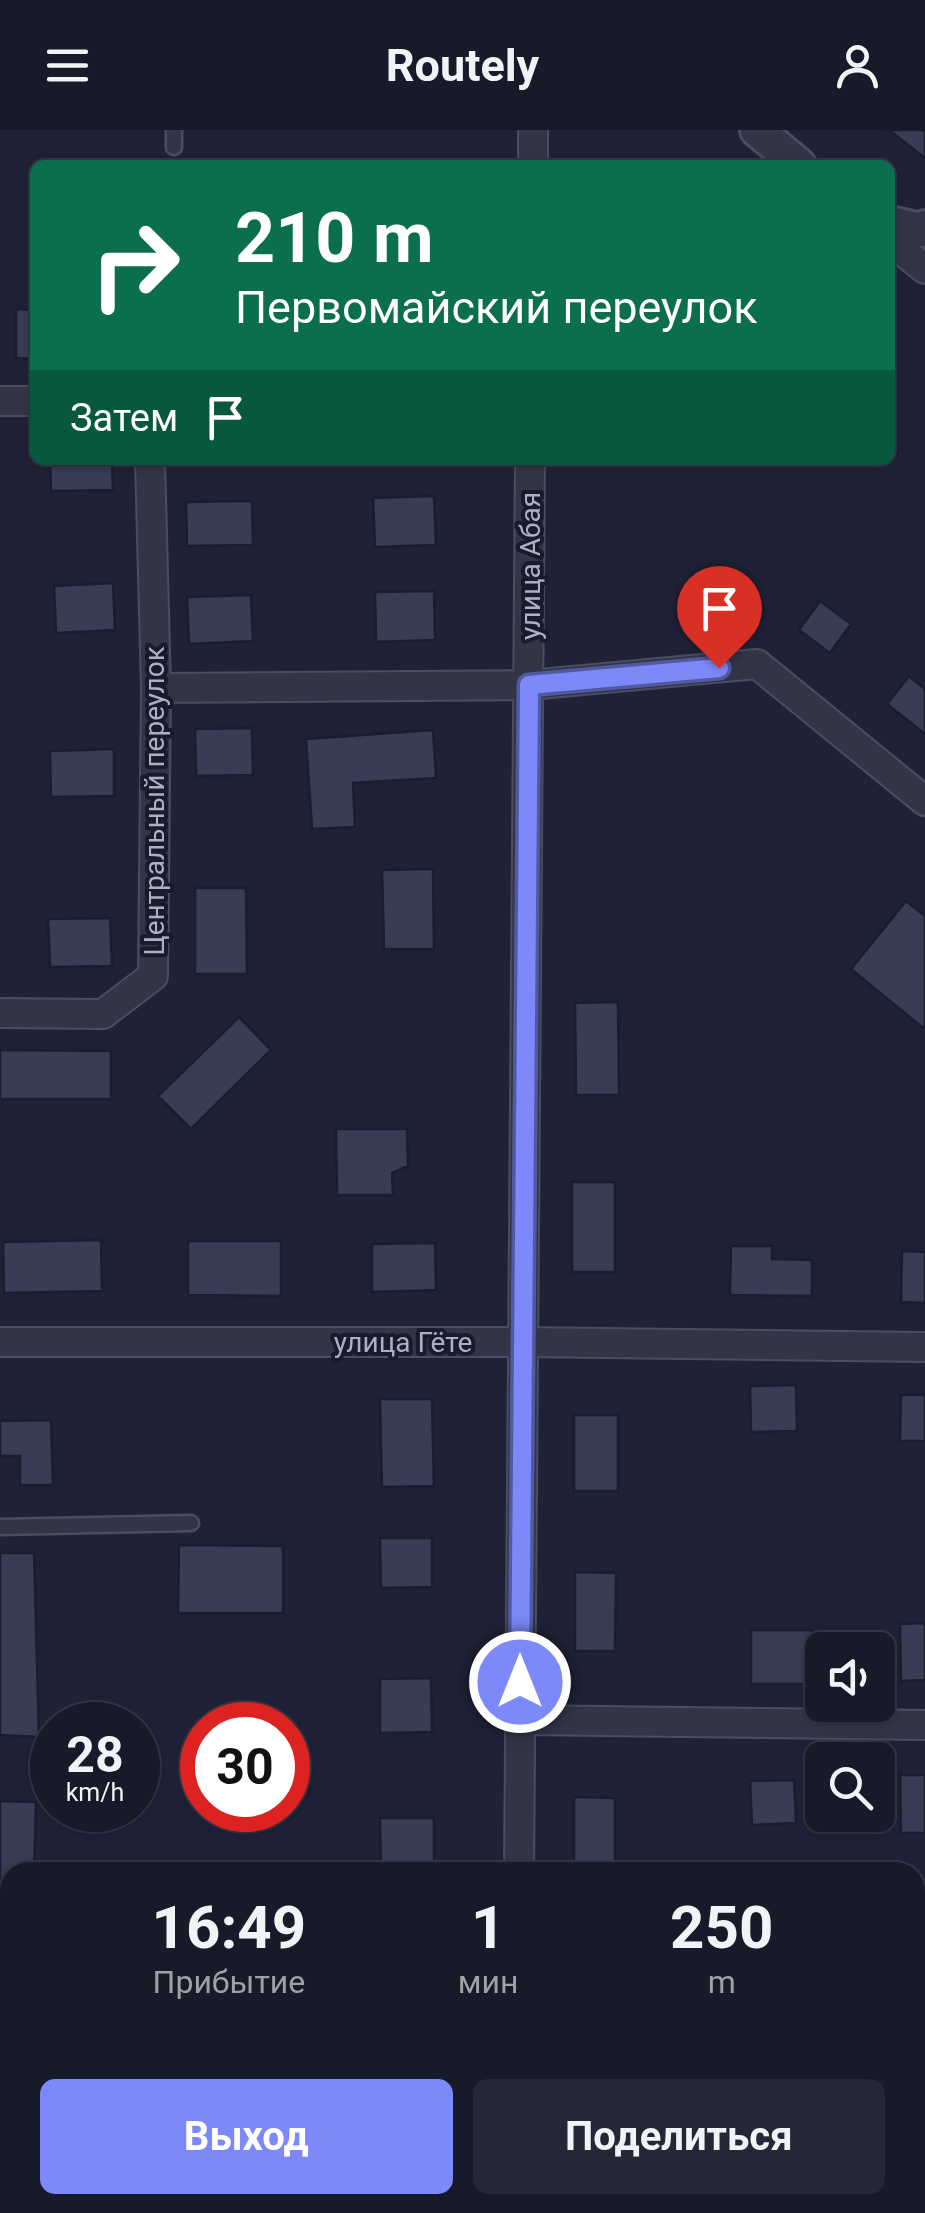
<!DOCTYPE html>
<html lang="ru">
<meta charset="utf-8">
<style>
:root{--surface:#171a29;--page:#242735;--text:#f1f3f6;--muted:#9ea1a8;--line:#363846;--accent:#7d89f9}
body{margin:0;font-family:Roboto,sans-serif;background:var(--page);color:var(--text);height:100vh;display:flex;flex-direction:column;font-size:38px;white-space:nowrap}
*{box-sizing:border-box;margin:0}
p{font-size:32px;color:var(--muted)}
.icon{flex:none;width:55px;height:55px;fill:none;stroke:currentColor;stroke-width:2;stroke-linecap:round;stroke-linejoin:round}
.map{position:relative;flex:1;overflow:hidden}
.details{position:absolute;left:0px;top:1732px;width:925px;height:352px;display:flex;flex-direction:column;background:var(--surface);border-radius:30px 30px 0 0;box-shadow:0 2px 8px #0004,0 0 0 2px var(--line)}
.details>*{flex:none}
.banner{position:absolute;left:30px;top:30px;width:865px;height:305px;border-radius:15px;box-shadow:0 2px 8px #0004,0 0 0 2px var(--line);background:#0b6e4f;color:#fff;overflow:hidden}
.buttons{position:absolute;left:805px;top:1502px;display:grid;gap:20px}
.buttons a{display:grid;place-items:center;width:90px;height:90px;border-radius:15px;background:var(--surface);box-shadow:0 2px 8px #0004,0 0 0 2px var(--line);font-size:50px}
.speed{position:absolute;left:30px;top:1572px;display:flex;gap:20px;font-size:50px;font-weight:700;text-align:center}
.speed>*{display:grid;place-content:center;width:130px;height:130px;border-radius:50%;background:var(--surface);box-shadow:0 2px 8px #0004,0 0 0 2px var(--line);line-height:1}
.speed small{font-size:25px;font-weight:400}
.speed .limit{border:15px solid #d22;background:#fff;color:#111}
.pin{position:absolute;display:grid;place-items:center;width:85px;height:85px;color:#fff;margin:-102px -42px;border-radius:50% 50% 50% 0;rotate:-45deg;box-shadow:0 0 10px #0007}
.pin .icon{rotate:45deg}
.me{position:absolute;width:110px;margin:-55px;rotate:0deg;stroke-linejoin:round;filter:drop-shadow(0 0 8px #0008)}
.turn{display:flex;align-items:center;gap:35px;height:210px;padding:0 40px;font-size:45px}
.turn .icon{width:130px;height:130px;stroke-width:2.5}
.turn b{display:block;font-size:70px;line-height:85px}
.then{display:flex;align-items:center;height:95px;padding:0 40px;background:#0003;gap:20px;font-size:38px}
.eta{display:flex;justify-content:space-evenly;align-items:center;height:170px;text-align:center}
.eta b{font-size:60px;font-weight:700;line-height:70px}
.action{display:flex;gap:20px;margin-top:auto;padding:20px 40px}
.action a{flex:1;height:115px;border-radius:15px;background:var(--accent);color:#fff;font-size:40px;font-weight:700;line-height:115px;text-align:center}
.action a+a{background:var(--page);color:var(--text)}
header{display:flex;justify-content:space-between;align-items:center;height:130px;padding:0 40px;background:var(--surface);font-size:45px;font-weight:700}
.map>svg:first-child{display:block}
.building{fill:#383c55;stroke:#1a1d2e;stroke-width:2.5}
.lines{fill:none;stroke-linecap:round;stroke-linejoin:round}
.service-casing{stroke:#4a4d5f;stroke-width:19}
.minor-casing{stroke:#4a4d5f;stroke-width:32}
.tertiary-casing{stroke:#4a4d5f;stroke-width:38}
.service{stroke:#333547;stroke-width:14}
.minor{stroke:#333547;stroke-width:28}
.tertiary{stroke:#333547;stroke-width:32}
.route-casing{stroke:#5159a2;stroke-width:25}
.route{stroke:#7d89f9;stroke-width:18}
.labels{text-anchor:middle;dominant-baseline:central;stroke-width:8;stroke-linejoin:round;paint-order:stroke}
.street-label{font-size:28px;fill:#adafc4;stroke:#181b2b}
</style>
<header><svg class="icon" aria-label="menu" viewBox="0 0 24 24"><path d="M4 6h16M4 12h16M4 18h16"/></svg>Routely<svg class="icon" aria-label="person" viewBox="0 0 24 24"><circle cx="12" cy="8" r="4"/><path d="M4 21q1-7 8-7t8 7"/></svg></header>
<div class="map">
<svg width="925" height="2083" viewBox="0 0 925 2083">
<rect width="100%" height="100%" fill="#1f2237"/>
<path class="building" d="M 889,0 L 925,0 L 925,28 Z
M 16,179 L 35,180 L 35,229 L 16,228 Z
M 50,330 L 112,330 L 113,360 L 51,361 Z
M 434,366 L 436,415 L 375,417 L 373,368 Z
M 252,371 L 253,415 L 187,416 L 186,372 Z
M 113,453 L 115,500 L 56,503 L 54,456 Z
M 434,461 L 435,510 L 376,512 L 375,462 Z
M 251,465 L 253,511 L 189,514 L 187,467 Z
M 820,471 L 851,494 L 830,523 L 799,500 Z
M 909,546 L 925,559 L 925,604 L 887,574 Z
M 252,598 L 253,645 L 196,646 L 195,599 Z
M 433,600 L 436,648 L 353,653 L 355,697 L 312,699 L 306,609 Z
M 114,619 L 114,666 L 51,667 L 50,621 Z
M 433,739 L 434,819 L 384,819 L 382,740 Z
M 195,758 L 246,758 L 247,844 L 195,844 Z
M 906,771 L 925,786 L 925,895 L 923,898 L 851,839 Z
M 110,788 L 112,836 L 50,837 L 48,789 Z
M 618,872 L 619,965 L 576,965 L 575,873 Z
M 239,887 L 271,920 L 191,999 L 158,966 Z
M 0,920 L 111,921 L 111,969 L 0,969 Z
M 336,999 L 407,999 L 408,1036 L 392,1043 L 393,1065 L 337,1065 Z
M 572,1052 L 615,1052 L 615,1142 L 572,1142 Z
M 101,1110 L 102,1161 L 4,1163 L 3,1112 Z
M 188,1111 L 281,1111 L 281,1166 L 188,1165 Z
M 435,1113 L 436,1160 L 372,1162 L 372,1114 Z
M 731,1116 L 772,1116 L 772,1129 L 812,1130 L 812,1166 L 730,1165 Z
M 902,1121 L 925,1122 L 925,1173 L 901,1172 Z
M 796,1255 L 797,1301 L 751,1302 L 750,1256 Z
M 901,1265 L 925,1265 L 925,1311 L 900,1311 Z
M 380,1269 L 432,1269 L 434,1356 L 382,1357 Z
M 574,1285 L 618,1285 L 618,1361 L 574,1361 Z
M 51,1290 L 53,1355 L 20,1355 L 20,1326 L 0,1326 L 0,1291 Z
M 380,1408 L 432,1408 L 432,1457 L 381,1458 Z
M 179,1415 L 283,1416 L 283,1483 L 178,1483 Z
M 0,1423 L 34,1423 L 39,1607 L 0,1605 Z
M 575,1442 L 616,1443 L 615,1521 L 575,1521 Z
M 925,1493 L 925,1550 L 901,1551 L 900,1494 Z
M 751,1500 L 812,1500 L 812,1554 L 751,1554 Z
M 431,1548 L 432,1602 L 380,1603 L 380,1549 Z
M 900,1645 L 925,1645 L 925,1703 L 901,1703 Z
M 794,1650 L 796,1693 L 752,1695 L 750,1651 Z
M 574,1667 L 615,1668 L 615,1740 L 574,1740 Z
M 0,1671 L 36,1672 L 34,1742 L 10,1742 L 10,1756 L 0,1756 Z
M 380,1688 L 434,1688 L 434,1737 L 381,1738 Z
M 915,1879 L 925,1879 L 925,1922 L 915,1922 Z"/>
<g class="lines">
<g class="service-casing">
<path id="service" d="M 174,0 L 174,17
M 0,1397 L 191,1393"/>
</g>
<g class="minor-casing">
<path id="minor" d="M 533,35 L 533,0
M 890,111 L 925,139
M 0,271 L 35,271
M 156,558 L 529,555 L 757,534 L 925,671
M 0,883 L 103,884 L 153,846 L 156,558 L 150,330
M 0,1212 L 523,1212 L 925,1217
M 520,1590 L 925,1595
M 519,1742 L 530,330
M 501,2083 L 503,2075"/>
</g>
<g class="tertiary-casing">
<path id="tertiary" d="M 757,0 L 799,35
M 890,93 L 921,100 L 925,97"/>
</g>
<use href="#service" class="service"/>
<use href="#minor" class="minor"/>
<use href="#tertiary" class="tertiary"/>
</g>
<g class="lines">
<g class="route-casing">
<path id="route" d="M 520,1552 L 529,555 L 719,538"/>
</g>
<use href="#route" class="route"/>
</g>
<g class="labels">
<g class="street-label">
<text transform="translate(530 436) rotate(-90)">улица Абая</text>
<text transform="translate(154 671) rotate(-90)">Центральный переулок</text>
<text x="403" y="1212">улица Гёте</text>
</g>
</g>
</svg>
<div class="buttons">
<a><svg class="icon" aria-label="sound" viewBox="0 0 24 24"><path d="M4 9h4l5-4v14l-5-4H4zM17 9q2 3 0 6"/></svg></a>
<a><svg class="icon" aria-label="search" viewBox="0 0 24 24"><circle cx="10" cy="10" r="6"/><path d="M15 15l6 6"/></svg></a>
</div>
<div class="speed"><div>28<small>km/h</small></div><div class="limit">30</div></div>
<div class="pin" style="left:719px;top:538px;background:#d93025"><svg class="icon" aria-label="arrive" viewBox="0 0 24 24"><path d="M6 21V4h12l-3 4 3 4H6"/></svg></div>
<svg class="me" style="left:520px;top:1552px" viewBox="-20 -20 40 40"><circle r="17" fill="#7d89f9" stroke="#fff" stroke-width="3"/><path d="M0-11L8 9 0 5-8 9z" fill="#fff"/></svg>
<div class="banner">
<div class="turn"><svg class="icon" aria-label="right" viewBox="0 0 24 24"><path d="M7 20v-9h11M14 6l5 5-5 5"/></svg><div><b>210 m</b>Первомайский переулок</div></div>
<div class="then">Затем<svg class="icon" aria-label="arrive" viewBox="0 0 24 24"><path d="M6 21V4h12l-3 4 3 4H6"/></svg></div>
</div>
<section class="details">
<div class="eta">
<div><b>16:49</b><p>Прибытие</p></div>
<div><b>1</b><p>мин</p></div>
<div><b>250</b><p>m</p></div>
</div>
<div class="action"><a>Выход</a><a>Поделиться</a></div>
</section>
</div>
